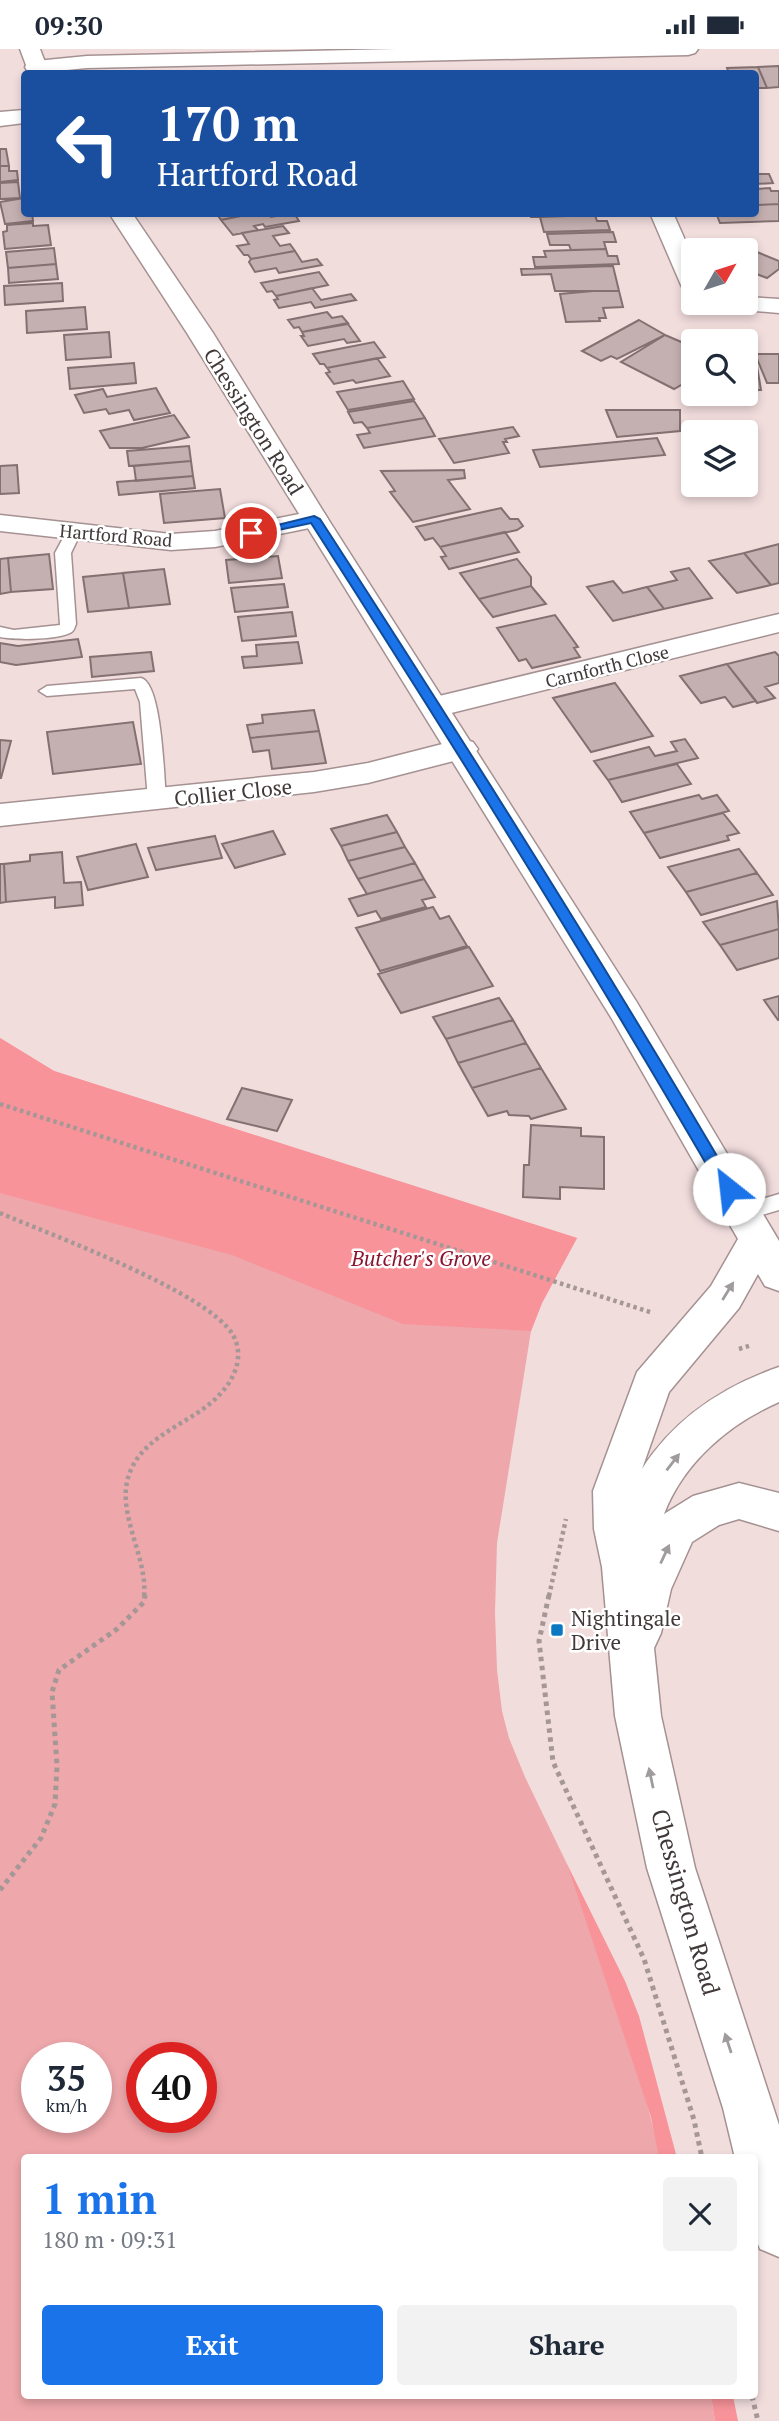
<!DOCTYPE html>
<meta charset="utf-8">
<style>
:root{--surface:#fff;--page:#f2f2f3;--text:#1f2937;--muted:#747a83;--accent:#1a73e8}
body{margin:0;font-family:"PT Serif",serif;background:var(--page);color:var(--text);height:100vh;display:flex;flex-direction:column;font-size:26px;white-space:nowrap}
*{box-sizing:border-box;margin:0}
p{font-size:23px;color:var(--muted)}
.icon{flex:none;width:38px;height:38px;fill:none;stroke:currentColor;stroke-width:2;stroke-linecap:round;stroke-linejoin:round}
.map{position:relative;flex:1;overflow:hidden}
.details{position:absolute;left:21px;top:2105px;width:737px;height:245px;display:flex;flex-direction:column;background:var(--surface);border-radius:7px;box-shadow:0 4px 10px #0003}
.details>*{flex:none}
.guide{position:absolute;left:21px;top:21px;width:738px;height:147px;border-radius:7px;box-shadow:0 4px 10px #0003;background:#1a4fa0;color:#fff;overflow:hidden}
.needle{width:46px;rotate:51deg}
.controls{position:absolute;left:681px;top:189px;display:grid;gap:14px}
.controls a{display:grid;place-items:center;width:77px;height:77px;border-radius:7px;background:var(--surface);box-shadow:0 4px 10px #0003;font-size:35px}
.speed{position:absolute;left:21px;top:1993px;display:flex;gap:14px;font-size:35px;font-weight:700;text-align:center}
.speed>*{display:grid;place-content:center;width:91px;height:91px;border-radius:50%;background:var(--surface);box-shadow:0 4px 10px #0003;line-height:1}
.speed small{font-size:18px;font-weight:400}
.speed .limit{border:10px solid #d22;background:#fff;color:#111}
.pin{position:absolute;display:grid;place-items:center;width:60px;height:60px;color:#fff;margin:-30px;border:4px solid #fff;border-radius:50%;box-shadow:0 2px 7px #0007}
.me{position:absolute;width:77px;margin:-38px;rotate:331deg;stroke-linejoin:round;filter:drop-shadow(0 0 5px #0008)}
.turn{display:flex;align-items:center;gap:24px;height:147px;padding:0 21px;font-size:32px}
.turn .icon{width:91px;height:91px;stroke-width:2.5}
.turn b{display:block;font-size:49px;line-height:60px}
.round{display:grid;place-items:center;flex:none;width:74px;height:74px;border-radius:7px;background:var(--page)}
.headline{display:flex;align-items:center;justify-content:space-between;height:119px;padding:0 21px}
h1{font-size:42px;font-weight:700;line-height:52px;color:var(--accent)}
.action{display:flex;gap:14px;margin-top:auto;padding:14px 21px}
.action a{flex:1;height:80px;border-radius:7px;background:var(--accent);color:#fff;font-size:28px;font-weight:700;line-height:80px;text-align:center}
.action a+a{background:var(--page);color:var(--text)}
.status{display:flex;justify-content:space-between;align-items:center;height:49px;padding:0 35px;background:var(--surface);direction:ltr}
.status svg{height:19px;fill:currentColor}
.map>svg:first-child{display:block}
.green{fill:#eea7ab;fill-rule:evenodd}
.forest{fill:#f8939a}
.building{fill:#c5b0b1;stroke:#837071;stroke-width:2}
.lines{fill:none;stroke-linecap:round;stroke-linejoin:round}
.lane-casing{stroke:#a59192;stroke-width:3}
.street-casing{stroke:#a59192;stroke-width:3}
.secondary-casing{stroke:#a59192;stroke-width:3}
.path-far1{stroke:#a69797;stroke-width:4.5;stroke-dasharray:3.5 3.5;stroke-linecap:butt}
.path{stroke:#a69797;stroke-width:5;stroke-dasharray:4.5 4.5;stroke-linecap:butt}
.lane{fill:#fff;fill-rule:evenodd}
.street{fill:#fff;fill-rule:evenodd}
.secondary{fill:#fff;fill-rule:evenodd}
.oneway{fill:#a09c9c}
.route{fill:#1a73e8;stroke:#114b97;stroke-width:2}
.poi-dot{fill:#0b78c2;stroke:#fff;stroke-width:2.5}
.labels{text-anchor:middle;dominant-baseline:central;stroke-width:5;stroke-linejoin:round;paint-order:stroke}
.far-street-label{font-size:18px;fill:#413939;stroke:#fff}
.street-label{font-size:21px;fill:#413939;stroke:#fff}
.park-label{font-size:21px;font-style:italic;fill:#8a132d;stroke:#fff}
.poi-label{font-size:21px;fill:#413939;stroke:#fff;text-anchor:start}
.near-street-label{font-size:24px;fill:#413939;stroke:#fff}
</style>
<div class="status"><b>09:30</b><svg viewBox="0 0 49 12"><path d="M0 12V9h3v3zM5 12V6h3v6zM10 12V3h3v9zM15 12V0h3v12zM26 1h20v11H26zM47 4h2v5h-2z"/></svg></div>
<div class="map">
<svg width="779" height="2372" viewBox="0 0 779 2372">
<rect width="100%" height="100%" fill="#f2dddd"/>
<path class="green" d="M 0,989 L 54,1022 L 577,1189 L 542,1254 L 531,1282 L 497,1494 L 495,1564 L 497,1621 L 502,1662 L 509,1689 L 525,1728 L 567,1815 L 616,1934 L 661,2109 L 24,2109 L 24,2347 L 711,2347 L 715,2372 L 0,2372 ZM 37,2009 L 96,2009 L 96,2068 L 37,2068 ZM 142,2009 L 201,2009 L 201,2068 L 142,2068 Z"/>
<path class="forest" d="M 0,989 L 54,1022 L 577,1189 L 542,1254 L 531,1282 L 403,1275 L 232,1206 L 0,1144 Z
M 567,1815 L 625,1932 L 639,1967 L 677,2109 L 659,2109 L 651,2068 Z
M 711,2347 L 733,2347 L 738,2372 L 715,2372 Z"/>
<path class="building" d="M 779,17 L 779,38 L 767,39 L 758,18 Z
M 758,18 L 767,39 L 756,39 L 756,24 L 729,24 L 727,19 Z
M 0,100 L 6,100 L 9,117 L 0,117 Z
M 0,117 L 9,117 L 9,122 L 17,122 L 18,131 L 0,133 Z
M 756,125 L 769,125 L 773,134 L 756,135 Z
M 18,133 L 20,149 L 0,150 L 0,134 Z
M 770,139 L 771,142 L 779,142 L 779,155 L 756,156 L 756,140 Z
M 24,149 L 24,164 L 32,164 L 33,172 L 5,175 L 0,153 Z
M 779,155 L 779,172 L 720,174 L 716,164 L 756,164 L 756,156 Z
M 216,164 L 256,164 L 221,171 Z
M 256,164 L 269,164 L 271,168 L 294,164 L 299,172 L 265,178 L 263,175 L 254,177 L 258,181 L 233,186 L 221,171 Z
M 530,164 L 599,164 L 599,166 L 531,168 Z
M 595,166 L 597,172 L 607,172 L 610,181 L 544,183 L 540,168 Z
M 33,174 L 33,177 L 48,176 L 51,196 L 5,200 L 3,183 L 7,182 L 7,176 Z
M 283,177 L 289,184 L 273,187 L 280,197 L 290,195 L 295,202 L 251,210 L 248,206 L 244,206 L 237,197 L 249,195 L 242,184 Z
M 613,183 L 616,193 L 604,193 L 606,200 L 571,201 L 569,196 L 550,196 L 547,185 Z
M 54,199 L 56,215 L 8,219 L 6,203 Z
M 606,200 L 608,207 L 617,207 L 619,215 L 535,218 L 533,208 L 546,208 L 544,202 Z
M 295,202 L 302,213 L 317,210 L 322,216 L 279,224 L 276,219 L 255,223 L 249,213 L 251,210 Z
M 757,203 L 779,212 L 779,220 L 767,229 L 746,221 L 746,217 L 752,213 L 746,210 Z
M 56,215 L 58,230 L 9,234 L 8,219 Z
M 613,217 L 619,242 L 555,242 L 551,225 L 522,226 L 521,220 Z
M 319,223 L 328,236 L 276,247 L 272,242 L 267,243 L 261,234 Z
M 62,234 L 63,252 L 5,256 L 4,237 Z
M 312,239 L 321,251 L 351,245 L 356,251 L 315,259 L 311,253 L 279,259 L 274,251 L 278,250 L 276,247 Z
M 593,242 L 619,242 L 623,258 L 603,259 L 606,269 L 599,269 L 600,272 L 566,273 L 560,245 Z
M 85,258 L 87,280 L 27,284 L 26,262 Z
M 327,263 L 332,269 L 342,267 L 348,274 L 302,283 L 299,278 L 294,279 L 288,271 Z
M 639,271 L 665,286 L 617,310 L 611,307 L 601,312 L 582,302 Z
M 348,275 L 360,292 L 347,294 L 344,290 L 308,297 L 301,287 L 304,287 L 302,283 Z
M 109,283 L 111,308 L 66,311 L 64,286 Z
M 665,286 L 693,298 L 693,322 L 688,332 L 674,340 L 621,313 Z
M 374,293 L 385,308 L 327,319 L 324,315 L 320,315 L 313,305 Z
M 746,305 L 755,305 L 761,341 L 746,341 Z
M 755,305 L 779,305 L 779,334 L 767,334 Z
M 377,309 L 390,327 L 356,334 L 353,331 L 334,335 L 326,324 L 330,323 L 327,319 Z
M 134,314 L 136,334 L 70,340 L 68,319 Z
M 403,332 L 414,350 L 348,361 L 337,343 Z
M 156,339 L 170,364 L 134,371 L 129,361 L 109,365 L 106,360 L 84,364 L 75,346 L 103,340 L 107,348 Z
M 414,352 L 425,369 L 367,379 L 362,373 L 354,374 L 348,363 Z
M 606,361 L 680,361 L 680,382 L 617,388 Z
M 174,366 L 189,388 L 142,399 L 110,399 L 100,382 Z
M 425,369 L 435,387 L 364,399 L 357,386 L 370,384 L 367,379 Z
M 513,378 L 519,387 L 505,390 L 507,393 L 503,393 L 509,404 L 454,414 L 439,390 Z
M 657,389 L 665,406 L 540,418 L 533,401 Z
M 189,397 L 191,412 L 129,417 L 127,402 Z
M 191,412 L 193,427 L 136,432 L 134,417 Z
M 17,416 L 19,444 L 0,445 L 0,417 Z
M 464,421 L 465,429 L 448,431 L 470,460 L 413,473 L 390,443 L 395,442 L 381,422 Z
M 193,427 L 195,439 L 119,446 L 117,433 Z
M 220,440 L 225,469 L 164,474 L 160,445 Z
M 501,459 L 510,470 L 518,470 L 523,477 L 517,481 L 440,498 L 433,489 L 425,491 L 416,478 Z
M 505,483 L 519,503 L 449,520 L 441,508 L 446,507 L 440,498 Z
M 779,495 L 779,534 L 771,536 L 744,504 Z
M 744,504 L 771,536 L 737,544 L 709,512 Z
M 49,505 L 53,540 L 11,543 L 8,509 Z
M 278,507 L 282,529 L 229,534 L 226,511 Z
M 8,509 L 11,543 L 0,545 L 0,510 Z
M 517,510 L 531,528 L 531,537 L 479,550 L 460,524 Z
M 689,519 L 712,549 L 664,560 L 647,538 L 677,531 L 671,523 Z
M 164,520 L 170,555 L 129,559 L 123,524 Z
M 123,524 L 129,559 L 88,563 L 83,528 Z
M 613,532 L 623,544 L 647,538 L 664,560 L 613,572 L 587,538 Z
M 284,535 L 288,558 L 235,563 L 231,539 Z
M 531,537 L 546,555 L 493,568 L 479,550 Z
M 292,563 L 296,587 L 242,592 L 238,568 Z
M 555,566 L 578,598 L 574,599 L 580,608 L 532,619 L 526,610 L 519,612 L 497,579 Z
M 78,590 L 82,608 L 16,616 L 0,613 L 0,594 L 18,597 Z
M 298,593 L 302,614 L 244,619 L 242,608 L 257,607 L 256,596 Z
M 151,603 L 154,622 L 92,628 L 90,608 Z
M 775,603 L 779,607 L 779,634 L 765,638 L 775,649 L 757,654 L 727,615 Z
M 727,615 L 756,652 L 733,658 L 725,648 L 701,654 L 680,627 Z
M 615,634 L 653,687 L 591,703 L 553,649 Z
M 314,661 L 319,682 L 250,689 L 247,676 L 263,674 L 262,666 Z
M 133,673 L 141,715 L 53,725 L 47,683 Z
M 319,682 L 326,714 L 272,720 L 269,701 L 253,703 L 250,689 Z
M 685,690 L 698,709 L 608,731 L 594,712 L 649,698 L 655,707 L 677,702 L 671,693 Z
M 0,691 L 11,692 L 1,729 L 0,729 Z
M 677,715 L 691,735 L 622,753 L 608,731 Z
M 699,746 L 702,750 L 717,746 L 729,762 L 644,784 L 630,763 Z
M 723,764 L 739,784 L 727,787 L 729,791 L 660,809 L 644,784 Z
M 387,766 L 397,783 L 341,797 L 331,780 Z
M 273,782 L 285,805 L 235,819 L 222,795 Z
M 397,783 L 405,798 L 348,812 L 341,797 Z
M 215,787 L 222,809 L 156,821 L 148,799 Z
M 136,795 L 148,828 L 88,841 L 77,808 Z
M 405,798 L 415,814 L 358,830 L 348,812 Z
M 739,800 L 757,824 L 686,843 L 668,818 Z
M 62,803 L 64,834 L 81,833 L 83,856 L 55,859 L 55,848 L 6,853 L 4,815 L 30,812 L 30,806 Z
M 415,814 L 424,830 L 367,845 L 358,830 Z
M 0,815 L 4,815 L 6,853 L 0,854 Z
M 757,824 L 773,846 L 701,866 L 686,843 Z
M 424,830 L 435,848 L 422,851 L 426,858 L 381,870 L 376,862 L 358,867 L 349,850 Z
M 777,852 L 779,880 L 720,896 L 703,873 Z
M 433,858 L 440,870 L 449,867 L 467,897 L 380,922 L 356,879 Z
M 779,880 L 779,909 L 737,921 L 720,896 Z
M 469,898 L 493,937 L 401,964 L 378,925 Z
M 779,947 L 779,971 L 778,971 L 764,951 Z
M 499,949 L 513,971 L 446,990 L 433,968 Z
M 513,971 L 526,994 L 458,1014 L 446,990 Z
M 526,994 L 541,1019 L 472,1039 L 458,1014 Z
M 541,1019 L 566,1060 L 531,1070 L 529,1067 L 509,1066 L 507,1062 L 488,1067 L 472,1039 Z
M 242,1039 L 292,1051 L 277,1082 L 227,1070 Z
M 531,1076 L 581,1079 L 581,1087 L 604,1088 L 604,1140 L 560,1138 L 560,1150 L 523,1148 L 524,1116 L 529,1116 Z"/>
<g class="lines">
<g class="lane-casing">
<path id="lane" d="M 73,478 L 81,483 L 71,504 L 76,575 C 74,580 74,582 70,584 C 55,591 15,591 0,588 L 0,578 L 14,581 L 60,576 L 55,504 L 68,480 Z
M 141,629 C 162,634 164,729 166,751 L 157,757 L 148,751 L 140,653 L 135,640 L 47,647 L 39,642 L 47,637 Z
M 779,1145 L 779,1161 L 742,1172 L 735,1170 L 732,1164 L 735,1158 Z"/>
</g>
<g class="street-casing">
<path id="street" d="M 396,0 L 698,0 L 695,4 L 688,6 L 87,19 L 36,24 L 28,23 L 25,18 L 28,13 L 36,12 L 87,7 Z
M 24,61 L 24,74 L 0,77 L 0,63 Z
M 650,164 L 673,164 L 693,209 L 693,243 L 684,241 L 681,236 Z
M 746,248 L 779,250 L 779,264 L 721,259 L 718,254 L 746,254 Z
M 314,462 L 324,464 L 328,470 L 324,476 L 215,498 L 171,501 L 0,482 L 0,466 L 171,485 L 215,482 Z
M 779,565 L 779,583 L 435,668 L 424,665 L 420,658 L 424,651 L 435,648 Z
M 462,690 L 473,693 L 478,700 L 473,707 L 368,734 L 314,743 L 0,777 L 0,755 L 314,723 L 368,714 Z"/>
</g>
<g class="secondary-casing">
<path id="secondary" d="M 20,0 L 40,0 L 49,24 L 29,24 Z
M 109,164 L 132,164 L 213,284 L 328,470 L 636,952 L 779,1192 L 779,1242 L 765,1237 L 758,1225 L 739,1259 L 669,1343 L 642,1420 C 675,1369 722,1338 779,1318 L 779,1353 C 729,1375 684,1413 664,1465 L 693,1447 L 739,1434 L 779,1444 L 779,1482 L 739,1470 L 719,1476 L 692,1493 L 671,1540 L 661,1584 L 654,1599 L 661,1667 L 695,1819 L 779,2076 L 779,2208 L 760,2200 L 754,2185 L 754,2109 L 735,2109 L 723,2059 L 647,1819 L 615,1667 L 602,1518 L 594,1480 L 593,1442 L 637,1323 L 711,1237 L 738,1190 L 612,970 L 187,284 Z"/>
</g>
<path class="path-far1" d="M 0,1055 L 653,1264
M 0,1164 C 51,1186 208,1243 233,1286 C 244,1306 236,1328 221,1344 C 195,1374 146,1383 130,1423 C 114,1462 148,1507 144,1547
M 739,1300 L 752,1296
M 549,1547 L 566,1470"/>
<path class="path" d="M 549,1546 L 539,1592 L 553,1713 L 644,1910 L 694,2071 L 702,2109
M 0,1841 L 41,1789 L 55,1755 L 57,1717 L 52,1643 L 59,1621 L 117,1580 L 144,1553 L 145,1546
M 752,2347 L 758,2372"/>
<use href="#lane" class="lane"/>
<use href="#street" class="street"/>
<use href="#secondary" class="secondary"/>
</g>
<defs><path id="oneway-solid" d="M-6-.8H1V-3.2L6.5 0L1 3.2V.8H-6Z" transform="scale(1.75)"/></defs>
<g class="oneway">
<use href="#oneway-solid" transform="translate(728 1242) rotate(-58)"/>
<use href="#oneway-solid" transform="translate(673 1413) rotate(-52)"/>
<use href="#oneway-solid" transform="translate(665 1505) rotate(-65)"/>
<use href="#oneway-solid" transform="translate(651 1729) rotate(-102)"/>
<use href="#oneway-solid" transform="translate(728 1994) rotate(-108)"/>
</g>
<path class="route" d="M 314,467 L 320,470 C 462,689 602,910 734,1136 L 737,1140 L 734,1144 L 723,1144 C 592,917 453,695 311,474 L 251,487 L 245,484 Z"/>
<rect class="poi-dot" x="550" y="1574" width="14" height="14" rx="3.5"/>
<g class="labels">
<g class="far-street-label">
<text transform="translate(116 486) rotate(5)">Hartford Road</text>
<text transform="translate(607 617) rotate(-14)">Carnforth Close</text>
</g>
<g class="street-label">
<text transform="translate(254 372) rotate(58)">Chessington Road</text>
<text transform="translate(233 743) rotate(-6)">Collier Close</text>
</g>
<g class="park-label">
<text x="421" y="1209">Butcher's Grove</text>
</g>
<g class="poi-label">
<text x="571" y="1569">Nightingale<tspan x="571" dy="24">Drive</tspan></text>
</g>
<g class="near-street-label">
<text transform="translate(686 1853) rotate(74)">Chessington Road</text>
</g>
</g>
</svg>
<div class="controls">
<a><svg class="needle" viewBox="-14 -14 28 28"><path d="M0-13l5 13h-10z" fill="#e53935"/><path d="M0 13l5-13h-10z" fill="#747a83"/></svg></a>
<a><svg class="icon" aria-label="search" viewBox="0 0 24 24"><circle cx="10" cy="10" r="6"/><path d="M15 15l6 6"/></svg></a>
<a><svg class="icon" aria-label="layers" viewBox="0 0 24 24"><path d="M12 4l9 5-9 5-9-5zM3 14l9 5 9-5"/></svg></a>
</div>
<div class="speed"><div>35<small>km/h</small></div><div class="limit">40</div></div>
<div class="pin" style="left:251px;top:484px;background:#d93025"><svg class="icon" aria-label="arrive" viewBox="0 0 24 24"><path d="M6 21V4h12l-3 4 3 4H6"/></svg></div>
<svg class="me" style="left:729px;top:1140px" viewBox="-20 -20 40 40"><circle r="19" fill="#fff"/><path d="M0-13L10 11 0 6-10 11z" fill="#1a73e8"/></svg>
<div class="guide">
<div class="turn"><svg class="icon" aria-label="left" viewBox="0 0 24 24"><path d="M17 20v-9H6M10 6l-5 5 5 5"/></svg><div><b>170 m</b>Hartford Road</div></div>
</div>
<section class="details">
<div class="headline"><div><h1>1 min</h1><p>180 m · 09:31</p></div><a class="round"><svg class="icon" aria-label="close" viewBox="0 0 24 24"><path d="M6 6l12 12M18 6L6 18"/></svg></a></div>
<div class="action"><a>Exit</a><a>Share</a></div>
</section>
</div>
